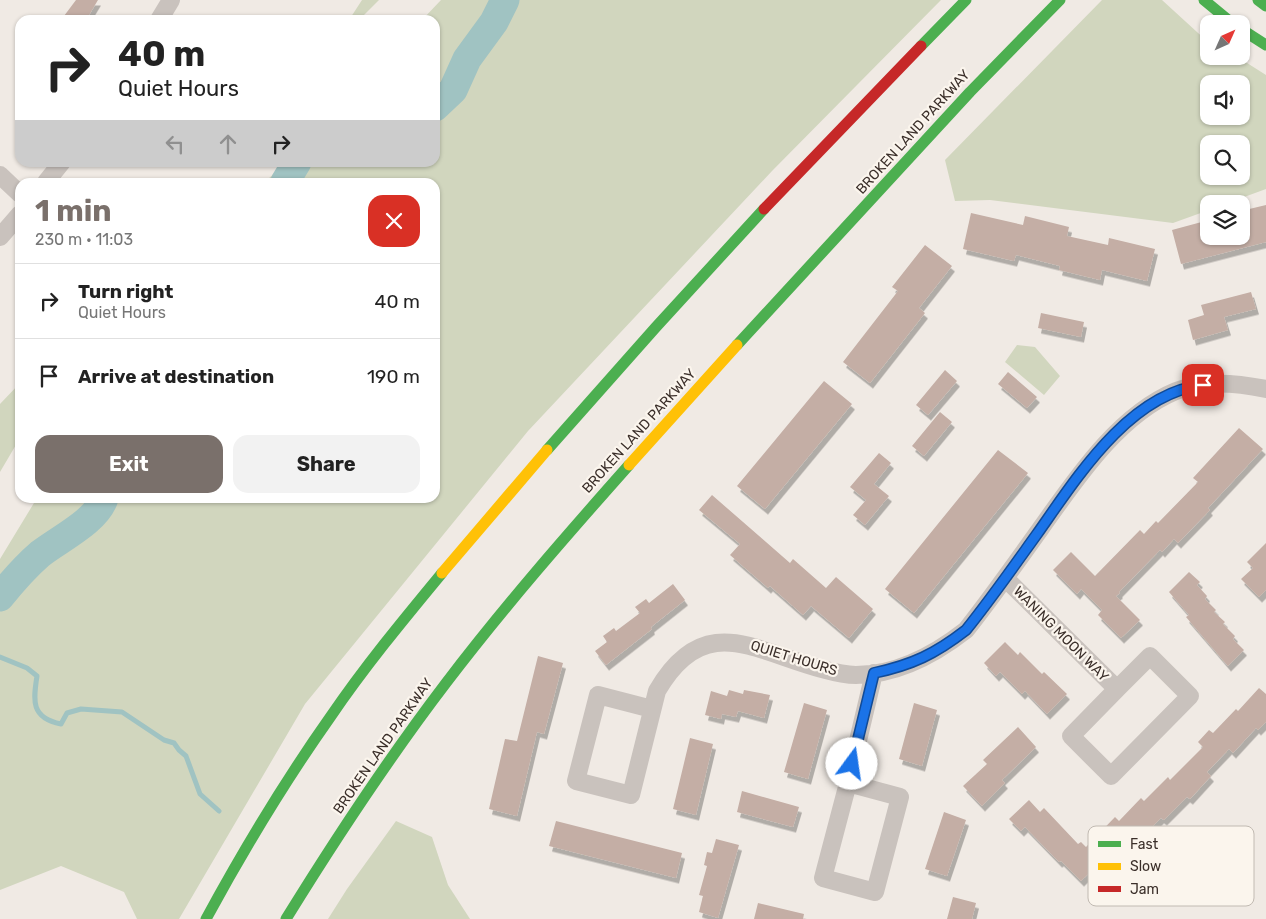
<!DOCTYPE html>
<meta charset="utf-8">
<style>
:root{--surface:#fff;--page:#f2f2f2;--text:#222;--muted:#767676;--line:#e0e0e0;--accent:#7a706b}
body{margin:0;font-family:Rubik,sans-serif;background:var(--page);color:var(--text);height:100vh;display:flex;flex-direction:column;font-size:19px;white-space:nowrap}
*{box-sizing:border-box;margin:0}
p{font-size:16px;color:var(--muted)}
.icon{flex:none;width:28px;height:28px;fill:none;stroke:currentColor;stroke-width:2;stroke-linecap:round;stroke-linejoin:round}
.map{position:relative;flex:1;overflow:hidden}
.panel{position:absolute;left:15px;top:178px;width:425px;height:325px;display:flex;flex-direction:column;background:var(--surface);border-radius:15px;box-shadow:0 1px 4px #0004}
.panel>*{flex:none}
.top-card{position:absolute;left:15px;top:15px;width:425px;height:152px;border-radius:15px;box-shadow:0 1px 4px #0004;background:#fff;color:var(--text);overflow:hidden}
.needle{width:32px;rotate:45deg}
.tools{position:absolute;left:1200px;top:15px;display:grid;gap:10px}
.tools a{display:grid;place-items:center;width:50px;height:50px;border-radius:10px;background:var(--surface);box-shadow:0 1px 4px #0004;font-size:25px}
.pin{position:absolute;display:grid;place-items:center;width:42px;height:42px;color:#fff;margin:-21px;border-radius:10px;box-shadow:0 2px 8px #0006}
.me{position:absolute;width:55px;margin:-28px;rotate:14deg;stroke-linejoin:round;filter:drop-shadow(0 0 4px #0008)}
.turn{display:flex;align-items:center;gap:18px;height:105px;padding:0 20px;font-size:22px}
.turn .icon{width:65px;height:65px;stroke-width:2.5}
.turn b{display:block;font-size:35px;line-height:42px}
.lanes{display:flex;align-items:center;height:48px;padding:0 20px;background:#0003;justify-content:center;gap:25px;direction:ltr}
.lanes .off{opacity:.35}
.round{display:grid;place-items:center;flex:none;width:52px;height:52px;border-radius:15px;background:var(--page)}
.headline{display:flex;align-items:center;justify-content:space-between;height:85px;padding:0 20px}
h1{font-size:30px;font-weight:700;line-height:38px;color:var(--accent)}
.cta{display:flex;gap:10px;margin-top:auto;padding:10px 20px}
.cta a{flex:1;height:58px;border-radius:15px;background:var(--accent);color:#fff;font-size:20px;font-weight:700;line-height:58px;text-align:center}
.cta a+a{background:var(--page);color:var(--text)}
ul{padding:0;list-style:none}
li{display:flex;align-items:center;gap:15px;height:75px;padding:0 20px;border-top:1px solid var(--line)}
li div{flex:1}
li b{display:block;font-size:19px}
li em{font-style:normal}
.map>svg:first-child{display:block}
.green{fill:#d1d6be;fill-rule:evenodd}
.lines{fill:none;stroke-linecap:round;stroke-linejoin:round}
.stream{stroke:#a0c3c2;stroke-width:5}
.river{stroke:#a0c3c2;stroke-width:29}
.building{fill:#c4aea5;filter:url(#shadow)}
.street{stroke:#c9c2bd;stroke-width:18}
.fast{stroke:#4caf50;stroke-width:11}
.slow{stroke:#ffc107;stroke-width:11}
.jam{stroke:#c62828;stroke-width:11}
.route-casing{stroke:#114b97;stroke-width:12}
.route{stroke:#1a73e8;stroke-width:9}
.labels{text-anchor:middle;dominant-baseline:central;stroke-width:4.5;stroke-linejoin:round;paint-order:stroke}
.street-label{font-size:14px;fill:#3b2f2a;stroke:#fbf5ed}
.key{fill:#fbf5ed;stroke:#c1bab2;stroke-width:1}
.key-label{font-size:14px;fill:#3b2f2a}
</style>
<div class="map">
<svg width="1266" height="919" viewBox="0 0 1266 919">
<defs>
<filter id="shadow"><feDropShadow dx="3" dy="5.5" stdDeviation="0" flood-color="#0004"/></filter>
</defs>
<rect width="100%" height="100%" fill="#f0eae4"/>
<path class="green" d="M 362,0 L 379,0 L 359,20 L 349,20 Z
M 441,0 L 941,0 L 772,171 L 528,431 L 305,704 L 179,919 L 137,919 L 124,892 L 61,866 L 0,890 L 0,559 L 37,498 L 435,498 L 435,182 L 265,182 L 285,163 L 435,162 L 435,20 L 422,20 Z
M 1102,0 L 1162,0 L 1209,43 L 1209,56 L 1236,56 L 1266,75 L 1266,189 L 1225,204 L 1209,204 L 1209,210 L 1173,223 L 990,200 L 955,201 L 945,160 ZM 1209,84 L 1241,84 L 1241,116 L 1209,116 ZM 1209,144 L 1241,144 L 1241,176 L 1209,176 Z
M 1017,345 L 1035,347 L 1060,376 L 1044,395 L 1005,362 Z
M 20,383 L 20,438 L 0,472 L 0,404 Z
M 396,821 L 432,837 L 448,885 L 470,919 L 328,919 L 347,889 Z"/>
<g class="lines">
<path class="stream" d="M 0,657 L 27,668 L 37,676 C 33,701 31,718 61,724 L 67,713 L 81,709 L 122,712 L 164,740 L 174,743 L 179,750 L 186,756 L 200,794 L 219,811"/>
<path class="river" d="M 435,107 L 453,90 L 467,59 L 494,22 L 505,0
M 285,182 L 297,162
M 0,597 C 12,582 25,567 40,554 C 59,539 97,521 104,498"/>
</g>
<path class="building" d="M 76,0 L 98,0 L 86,20 L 61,20 Z
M 1266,205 L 1266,242 L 1181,264 L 1172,230 L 1209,220 L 1209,236 L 1241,236 L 1241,211 Z
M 971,213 L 1023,225 L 1025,216 L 1069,227 L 1067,236 L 1108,245 L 1109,238 L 1155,249 L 1147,281 L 1102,270 L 1100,280 L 1059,270 L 1060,266 L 1016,255 L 1014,261 L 963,249 Z
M 925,245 L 952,266 L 919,308 L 925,313 L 870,383 L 843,362 L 898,291 L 892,287 Z
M 1251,292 L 1256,309 L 1224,317 L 1228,330 L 1193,340 L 1188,320 L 1204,315 L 1201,305 Z
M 1041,313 L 1084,322 L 1081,337 L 1038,328 Z
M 945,370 L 957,381 L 928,415 L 916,405 Z
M 1008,372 L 1037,397 L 1027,408 L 998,384 Z
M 824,381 L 852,404 L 765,509 L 737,486 Z
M 940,412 L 952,422 L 924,456 L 912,446 Z
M 1239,428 L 1263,449 L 1208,508 L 1210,510 L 1178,543 L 1174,539 L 1162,552 L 1160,550 L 1119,592 L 1120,593 L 1116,596 L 1140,620 L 1121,638 L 1098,615 L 1102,610 L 1081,589 L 1077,594 L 1053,570 L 1071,552 L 1095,576 L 1140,530 L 1144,534 L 1156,521 L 1158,523 L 1198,482 L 1193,478 Z
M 998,450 L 1028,473 L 914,613 L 885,589 Z
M 879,453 L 891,463 L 874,484 L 889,496 L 865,525 L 853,515 L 866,500 L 850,487 Z
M 712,495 L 790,563 L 793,559 L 826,588 L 836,577 L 873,609 L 849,638 L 811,606 L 803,615 L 770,586 L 768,588 L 730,555 L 740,544 L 699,510 Z
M 1266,543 L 1266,590 L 1259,597 L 1241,579 L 1253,568 L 1247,562 Z
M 1189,572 L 1200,582 L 1197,585 L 1207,596 L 1205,599 L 1216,610 L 1214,612 L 1225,622 L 1223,624 L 1235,636 L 1233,639 L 1244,650 L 1228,666 L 1186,617 L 1189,615 L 1169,592 Z
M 673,584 L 685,600 L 651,627 L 652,629 L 606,665 L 595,651 L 607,642 L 603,636 L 614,628 L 616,631 L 640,613 L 635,607 L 646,599 L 649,603 Z
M 1005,642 L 1018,655 L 1020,652 L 1042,674 L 1044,672 L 1067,694 L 1047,714 L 1025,691 L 1022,694 L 1000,672 L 996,676 L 984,663 Z
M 538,656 L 563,663 L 544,734 L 537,732 L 517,816 L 489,809 L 505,739 L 517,741 Z
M 1259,688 L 1266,694 L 1266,722 L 1258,730 L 1256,728 L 1233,753 L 1229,749 L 1207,772 L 1211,776 L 1190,799 L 1187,797 L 1164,820 L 1161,818 L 1139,840 L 1135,837 L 1122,850 L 1118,845 L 1081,881 L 1061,861 L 1059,862 L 1025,827 L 1021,831 L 1009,819 L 1029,800 L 1040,812 L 1044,808 L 1078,844 L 1081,842 L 1086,847 L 1115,817 L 1119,821 L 1141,798 L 1144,801 L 1168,777 L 1170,780 L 1203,747 L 1198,742 L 1209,730 L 1213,733 L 1236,709 L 1238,711 Z
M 729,690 L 743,694 L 744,690 L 770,695 L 764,718 L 738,711 L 736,717 L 722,714 L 721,719 L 705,715 L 711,691 L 727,696 Z
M 804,703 L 827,710 L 808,779 L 784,772 Z
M 914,703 L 937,710 L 922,766 L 899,759 Z
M 1018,727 L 1036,747 L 1002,780 L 1005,783 L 982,806 L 963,786 L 987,764 L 983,760 Z
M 690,738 L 713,744 L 696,815 L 673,809 Z
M 742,791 L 799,807 L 793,827 L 737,812 Z
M 944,812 L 966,820 L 947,876 L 925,869 Z
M 556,821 L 682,853 L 676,878 L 549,846 Z
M 716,839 L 739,845 L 718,918 L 699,912 L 703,896 L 699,895 L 707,866 L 704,865 L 707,852 L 712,853 Z
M 953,897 L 976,903 L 972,919 L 947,919 Z
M 758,903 L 804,914 L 803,919 L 754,919 Z"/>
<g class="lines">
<path class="street" d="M 159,20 L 171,0
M 0,175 L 20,194
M 46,182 L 62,162
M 0,237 L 20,214
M 1005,578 L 1117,689 L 1071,736 L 1111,776 L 1190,696 L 1150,656 L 1117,689
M 652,709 L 598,695 L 576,781 L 631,795 L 657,691 C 704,610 754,651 822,669 C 833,672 845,675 856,675 C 897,675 934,655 966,630 C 992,597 1016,563 1041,528 C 1076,479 1118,415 1176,391 C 1203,380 1237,383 1266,389
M 848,783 L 823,878 L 875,892 L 900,797 L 848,783 L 874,673"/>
<path class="fast" d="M 1204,0 L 1233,24
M 1258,0 L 1266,6
M 1241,29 L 1266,45
M 921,46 L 966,0
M 737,345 L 970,92 L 1060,0
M 547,450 L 656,327 L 764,209
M 206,919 C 244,849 285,781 331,716 C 365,666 404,619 442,573
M 286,919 C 336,838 388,759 446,683 C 503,608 566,536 629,465"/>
<path class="slow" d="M 629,465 L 737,345
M 442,573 L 547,450"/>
<path class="jam" d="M 764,209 L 921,46"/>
</g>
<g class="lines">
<g class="route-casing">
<path id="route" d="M 852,764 L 874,673 C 912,665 935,654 966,630 C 991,599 1014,566 1037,534 C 1076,479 1129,393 1203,385"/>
</g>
<use href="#route" class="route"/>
</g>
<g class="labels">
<g class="street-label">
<text transform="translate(913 132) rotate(-48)">BROKEN LAND PARKWAY</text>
<text transform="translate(639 431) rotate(-48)">BROKEN LAND PARKWAY</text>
<text transform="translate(1061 634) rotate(45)">WANING MOON WAY</text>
<text transform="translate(794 658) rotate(17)">QUIET HOURS</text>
<text transform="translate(383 746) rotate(-55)">BROKEN LAND PARKWAY</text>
</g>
</g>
<rect x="1088" y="826" width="166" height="80" rx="8" class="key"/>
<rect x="1098" y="841" width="23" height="6" fill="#4caf50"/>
<rect x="1098" y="863" width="23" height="7" fill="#ffc107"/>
<rect x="1098" y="886" width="23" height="6" fill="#c62828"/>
<g class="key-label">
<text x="1130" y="849">Fast</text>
<text x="1130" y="871">Slow</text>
<text x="1130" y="894">Jam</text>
</g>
</svg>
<div class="tools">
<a><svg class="needle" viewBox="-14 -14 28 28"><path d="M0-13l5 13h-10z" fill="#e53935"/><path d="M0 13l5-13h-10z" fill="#767676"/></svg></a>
<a><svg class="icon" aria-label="sound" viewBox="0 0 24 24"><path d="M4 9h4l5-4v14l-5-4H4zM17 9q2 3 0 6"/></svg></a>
<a><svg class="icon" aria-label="search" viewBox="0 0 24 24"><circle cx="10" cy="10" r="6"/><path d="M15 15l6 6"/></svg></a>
<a><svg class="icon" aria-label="layers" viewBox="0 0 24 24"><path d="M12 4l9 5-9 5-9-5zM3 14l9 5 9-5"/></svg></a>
</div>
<div class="pin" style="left:1203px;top:385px;background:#d93025"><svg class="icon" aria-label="arrive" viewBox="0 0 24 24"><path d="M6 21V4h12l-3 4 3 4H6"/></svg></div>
<svg class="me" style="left:852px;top:764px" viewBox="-20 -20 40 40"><circle r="19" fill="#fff"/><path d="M0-13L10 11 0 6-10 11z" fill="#1a73e8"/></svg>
<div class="top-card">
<div class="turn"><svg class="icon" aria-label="right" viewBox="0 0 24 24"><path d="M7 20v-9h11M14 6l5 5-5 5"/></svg><div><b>40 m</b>Quiet Hours</div></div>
<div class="lanes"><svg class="icon off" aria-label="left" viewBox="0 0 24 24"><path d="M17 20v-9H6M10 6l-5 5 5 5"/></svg><svg class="icon off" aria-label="ahead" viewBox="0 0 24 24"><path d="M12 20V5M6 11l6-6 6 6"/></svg><svg class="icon" aria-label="right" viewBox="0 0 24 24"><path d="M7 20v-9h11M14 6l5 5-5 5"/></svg></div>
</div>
<section class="panel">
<div class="headline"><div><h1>1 min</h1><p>230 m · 11:03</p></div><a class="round" style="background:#d93025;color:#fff"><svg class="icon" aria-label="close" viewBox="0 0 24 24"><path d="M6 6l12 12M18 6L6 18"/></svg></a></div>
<ul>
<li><svg class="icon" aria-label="right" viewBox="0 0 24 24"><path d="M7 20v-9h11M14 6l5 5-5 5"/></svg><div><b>Turn right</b><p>Quiet Hours</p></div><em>40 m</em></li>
<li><svg class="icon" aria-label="arrive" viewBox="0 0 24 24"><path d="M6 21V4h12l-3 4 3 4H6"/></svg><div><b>Arrive at destination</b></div><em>190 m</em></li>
</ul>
<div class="cta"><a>Exit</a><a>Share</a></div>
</section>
</div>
